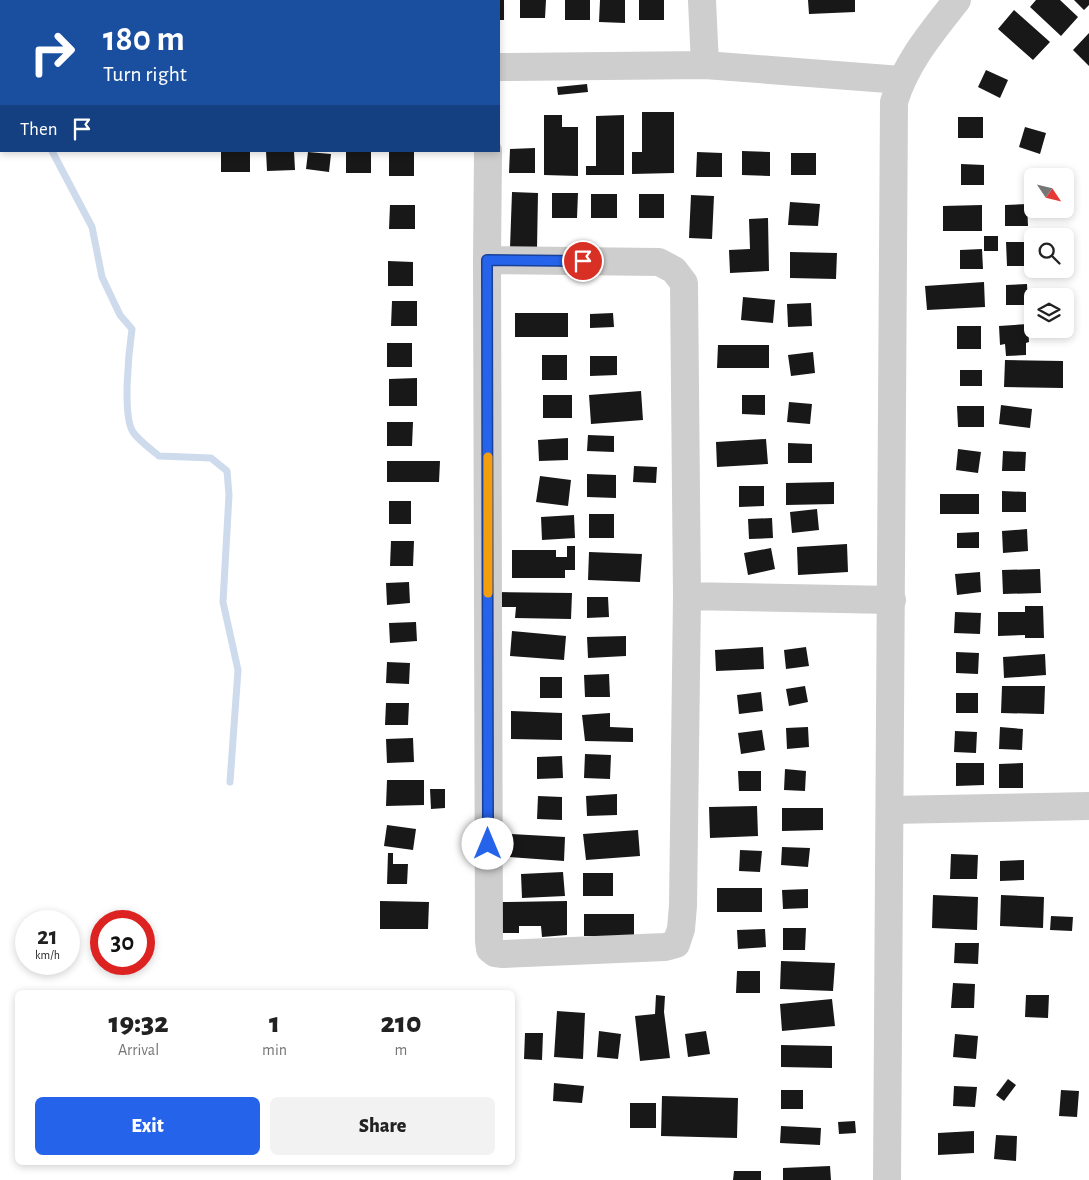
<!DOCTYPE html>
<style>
:root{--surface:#fff;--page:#f2f2f2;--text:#222;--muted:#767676;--accent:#2563eb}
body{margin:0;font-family:"Alegreya Sans",sans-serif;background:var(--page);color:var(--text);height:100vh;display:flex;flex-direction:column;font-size:19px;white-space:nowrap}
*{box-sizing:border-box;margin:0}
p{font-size:16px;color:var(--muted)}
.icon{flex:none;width:28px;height:28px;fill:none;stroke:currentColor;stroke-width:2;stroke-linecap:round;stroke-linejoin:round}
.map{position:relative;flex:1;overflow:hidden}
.drawer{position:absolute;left:15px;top:990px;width:500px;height:175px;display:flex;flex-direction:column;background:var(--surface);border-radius:8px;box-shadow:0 2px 8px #0003}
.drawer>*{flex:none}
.top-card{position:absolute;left:0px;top:0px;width:500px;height:152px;box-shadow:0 2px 8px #0003;background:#1a4fa0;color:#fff;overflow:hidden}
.needle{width:32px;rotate:125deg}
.tools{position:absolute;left:1024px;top:168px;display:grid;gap:10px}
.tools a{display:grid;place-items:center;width:50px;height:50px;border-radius:8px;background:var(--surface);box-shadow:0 2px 8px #0003;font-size:25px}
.speed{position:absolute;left:15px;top:910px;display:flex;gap:10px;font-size:25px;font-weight:700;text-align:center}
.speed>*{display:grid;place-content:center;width:65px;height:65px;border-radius:50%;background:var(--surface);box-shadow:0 2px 8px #0003;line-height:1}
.speed small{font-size:12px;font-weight:400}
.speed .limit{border:8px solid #d22;background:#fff;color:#111}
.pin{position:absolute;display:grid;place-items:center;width:42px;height:42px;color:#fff;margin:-21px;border:2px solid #fff;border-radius:50%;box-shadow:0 1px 5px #0007}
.me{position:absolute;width:55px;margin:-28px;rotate:0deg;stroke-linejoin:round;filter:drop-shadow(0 0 4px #0008)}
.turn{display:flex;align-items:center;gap:18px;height:105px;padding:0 20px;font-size:22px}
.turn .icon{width:65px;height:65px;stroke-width:2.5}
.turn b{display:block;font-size:35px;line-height:42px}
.then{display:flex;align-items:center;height:48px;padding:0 20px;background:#0003;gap:10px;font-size:19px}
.eta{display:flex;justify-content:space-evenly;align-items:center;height:85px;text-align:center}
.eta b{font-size:30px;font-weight:800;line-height:35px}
.button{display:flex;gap:10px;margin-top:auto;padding:10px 20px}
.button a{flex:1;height:58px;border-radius:8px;background:var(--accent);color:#fff;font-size:20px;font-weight:800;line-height:58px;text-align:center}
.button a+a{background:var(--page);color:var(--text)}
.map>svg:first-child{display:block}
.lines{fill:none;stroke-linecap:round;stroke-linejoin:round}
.stream{stroke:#cddbec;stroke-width:7}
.building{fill:#181818}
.minor{stroke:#cecece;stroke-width:28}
.route-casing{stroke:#184099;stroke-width:12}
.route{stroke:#2563eb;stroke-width:9}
.slow{stroke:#f59e0b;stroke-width:9}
</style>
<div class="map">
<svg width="1089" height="1180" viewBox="0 0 1089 1180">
<rect width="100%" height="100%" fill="#fff"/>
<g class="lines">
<path class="stream" d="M 0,111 L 1,112
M 52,151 L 92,227 L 102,277 L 120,315 L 132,329 C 129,350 122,415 133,432 C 139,441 151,449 159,456 L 211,458 L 227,471 L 229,495 L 223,602 L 238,670 L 230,782"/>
</g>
<path class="building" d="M 499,0 L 504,0 L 504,20 L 499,20 Z
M 520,0 L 546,0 L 545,18 L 520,18 Z
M 565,0 L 590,0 L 590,20 L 565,20 Z
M 600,0 L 625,0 L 625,23 L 599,22 Z
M 639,0 L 664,0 L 664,20 L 639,20 Z
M 808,0 L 855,0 L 855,12 L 809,14 Z
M 1036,0 L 1060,0 L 1078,17 L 1061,36 L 1030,7 Z
M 1074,0 L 1089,0 L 1089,5 L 1084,10 Z
M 1014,10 L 1050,42 L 1033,60 L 998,29 Z
M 1089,33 L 1089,66 L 1073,50 Z
M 986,70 L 1008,80 L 1000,98 L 978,87 Z
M 587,84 L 588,92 L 558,95 L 557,87 Z
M 642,112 L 674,112 L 674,173 L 632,174 L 632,152 L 642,152 Z
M 544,115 L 562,115 L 562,127 L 578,127 L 578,176 L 544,175 Z
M 624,115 L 624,175 L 586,175 L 586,166 L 596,166 L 596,116 Z
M 958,117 L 983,117 L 983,138 L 958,138 Z
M 1025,127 L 1046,133 L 1040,154 L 1019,147 Z
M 535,148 L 535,173 L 509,173 L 510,149 Z
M 221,151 L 250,151 L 250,172 L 221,172 Z
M 266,151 L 294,151 L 295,170 L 267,171 Z
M 346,151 L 371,151 L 371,173 L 346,173 Z
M 742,151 L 770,152 L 770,176 L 742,175 Z
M 308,152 L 331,154 L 329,172 L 306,169 Z
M 389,152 L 414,152 L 414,176 L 389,176 Z
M 697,152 L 722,153 L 722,177 L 696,177 Z
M 791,153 L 816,153 L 816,175 L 791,175 Z
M 961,164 L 984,165 L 984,185 L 961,185 Z
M 512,192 L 538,193 L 537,249 L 510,248 Z
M 552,193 L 578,193 L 577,218 L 552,218 Z
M 591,194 L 617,194 L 617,218 L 591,218 Z
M 639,194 L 664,194 L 664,218 L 639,218 Z
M 691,195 L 714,196 L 712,239 L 689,238 Z
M 790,202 L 820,204 L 818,226 L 788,225 Z
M 1027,204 L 1028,226 L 1005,226 L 1005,205 Z
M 390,205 L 415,205 L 415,229 L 389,229 Z
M 982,205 L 982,231 L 943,231 L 943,206 Z
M 768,218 L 769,271 L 730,273 L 729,250 L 750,249 L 749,219 Z
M 984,236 L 998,236 L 998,251 L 984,251 Z
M 1006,242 L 1025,242 L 1025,266 L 1007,266 Z
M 982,249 L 983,269 L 960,269 L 960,250 Z
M 790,252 L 837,253 L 836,279 L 790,278 Z
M 388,261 L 413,262 L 413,286 L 388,286 Z
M 984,282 L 985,307 L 927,310 L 925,286 Z
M 1027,284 L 1028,305 L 1006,305 L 1006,285 Z
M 743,297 L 775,300 L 773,323 L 741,320 Z
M 392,301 L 417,301 L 417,326 L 391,326 Z
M 811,303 L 812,326 L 788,327 L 787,304 Z
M 515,313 L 568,313 L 568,337 L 515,337 Z
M 613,313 L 614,327 L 590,328 L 590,314 Z
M 1028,324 L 1029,342 L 1026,343 L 1026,355 L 1006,356 L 1005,344 L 1000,345 L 999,326 Z
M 957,326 L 981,326 L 981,349 L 957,349 Z
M 387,343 L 412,343 L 412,367 L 387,367 Z
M 718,345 L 769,345 L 769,368 L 717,368 Z
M 813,352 L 815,373 L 791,376 L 788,355 Z
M 542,355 L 567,355 L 567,380 L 542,380 Z
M 590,356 L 617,356 L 617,375 L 590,376 Z
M 1005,360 L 1063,361 L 1063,388 L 1004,387 Z
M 960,370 L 982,370 L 982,386 L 960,386 Z
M 417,378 L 417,406 L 389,406 L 389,379 Z
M 641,391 L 643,420 L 591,424 L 589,395 Z
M 543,395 L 572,395 L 572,418 L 543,418 Z
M 742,395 L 765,395 L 765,415 L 742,414 Z
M 789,402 L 812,404 L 810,424 L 787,422 Z
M 1001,405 L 1032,409 L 1030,428 L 999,424 Z
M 957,406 L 984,406 L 984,427 L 958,427 Z
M 387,422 L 413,422 L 412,446 L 387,446 Z
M 588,435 L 614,436 L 614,452 L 587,451 Z
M 568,438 L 568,460 L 539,461 L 538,440 Z
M 766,439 L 768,464 L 717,467 L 716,442 Z
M 788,443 L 812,444 L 812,463 L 788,463 Z
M 958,449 L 981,452 L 978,473 L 956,470 Z
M 1003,451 L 1026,452 L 1025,471 L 1002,471 Z
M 387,461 L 440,461 L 439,482 L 387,482 Z
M 634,466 L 657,467 L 656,483 L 633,482 Z
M 587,474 L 616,475 L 616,498 L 587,497 Z
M 540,476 L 571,480 L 568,506 L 536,502 Z
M 834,482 L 834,504 L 786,505 L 786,483 Z
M 739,486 L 764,486 L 764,506 L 739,507 Z
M 1002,491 L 1026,492 L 1026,512 L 1002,512 Z
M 940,494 L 979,494 L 979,514 L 940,514 Z
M 389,501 L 411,501 L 411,524 L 389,524 Z
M 817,509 L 819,530 L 792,533 L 790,512 Z
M 589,514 L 614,514 L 614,538 L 589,538 Z
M 574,515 L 575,538 L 542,540 L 541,517 Z
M 772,518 L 773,538 L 749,539 L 748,519 Z
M 1027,529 L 1028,551 L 1003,553 L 1002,531 Z
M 979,532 L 979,548 L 957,548 L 957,533 Z
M 391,541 L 414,541 L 413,566 L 390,566 Z
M 847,544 L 848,572 L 798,575 L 797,547 Z
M 567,546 L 575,546 L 575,570 L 565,570 L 565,578 L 512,578 L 512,550 L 556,550 L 556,557 L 567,557 Z
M 771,548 L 775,569 L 748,575 L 744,553 Z
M 589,552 L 642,554 L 640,582 L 588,580 Z
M 1040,569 L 1041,593 L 1003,594 L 1002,570 Z
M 980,572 L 981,592 L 957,595 L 955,574 Z
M 409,582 L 410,603 L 387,605 L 386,583 Z
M 497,592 L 572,593 L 571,619 L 515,618 L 516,607 L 496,607 Z
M 587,597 L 608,597 L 609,617 L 587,618 Z
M 1025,606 L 1043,606 L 1044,638 L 1025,638 L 1025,635 L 998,636 L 998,612 L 1025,612 Z
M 955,612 L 981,613 L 980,634 L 954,633 Z
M 416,622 L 417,641 L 390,643 L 389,623 Z
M 512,631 L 566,636 L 564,660 L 510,656 Z
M 626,636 L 626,656 L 588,658 L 587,637 Z
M 763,647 L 764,669 L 716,671 L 715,650 Z
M 806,647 L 809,666 L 786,669 L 784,650 Z
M 956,652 L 979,653 L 978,674 L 956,673 Z
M 1045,654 L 1046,675 L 1004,678 L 1003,657 Z
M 387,662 L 410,663 L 409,684 L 386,683 Z
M 609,674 L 610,697 L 585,697 L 584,675 Z
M 540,677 L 562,677 L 562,698 L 540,698 Z
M 805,686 L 808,702 L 789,706 L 786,689 Z
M 1002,686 L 1045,686 L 1044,714 L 1001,713 Z
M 761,692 L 763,711 L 739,714 L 737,695 Z
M 956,693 L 978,693 L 978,713 L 956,713 Z
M 386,703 L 409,703 L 408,725 L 385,725 Z
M 511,711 L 562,713 L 562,740 L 511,739 Z
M 610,713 L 610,727 L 633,728 L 633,742 L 585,741 L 582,715 Z
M 808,727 L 809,747 L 787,749 L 786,728 Z
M 1000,727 L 1023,729 L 1022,750 L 999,749 Z
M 762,730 L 765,750 L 741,754 L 738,733 Z
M 955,731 L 977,732 L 976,753 L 954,752 Z
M 413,738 L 414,762 L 387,763 L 386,739 Z
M 585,754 L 611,755 L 610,779 L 584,778 Z
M 562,756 L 563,778 L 537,779 L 537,757 Z
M 956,763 L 984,763 L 984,785 L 956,786 Z
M 1023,763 L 1023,788 L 999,788 L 999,764 Z
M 785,769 L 806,771 L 805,791 L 784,790 Z
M 738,771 L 761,771 L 761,791 L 739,791 Z
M 387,780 L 424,780 L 424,805 L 386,806 Z
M 430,789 L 445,789 L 445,808 L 431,809 Z
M 617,794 L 617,815 L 587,816 L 586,796 Z
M 538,796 L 562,797 L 562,820 L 537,819 Z
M 757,806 L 758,836 L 710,838 L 709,807 Z
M 782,808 L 823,808 L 823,830 L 782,831 Z
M 387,825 L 416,829 L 413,850 L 384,846 Z
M 638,830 L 640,856 L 586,860 L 583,834 Z
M 511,834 L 565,837 L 564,861 L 509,857 Z
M 782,847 L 810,848 L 808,867 L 781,865 Z
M 740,850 L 762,851 L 760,872 L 739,871 Z
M 388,853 L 393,853 L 393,864 L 408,864 L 407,884 L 387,884 Z
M 951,854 L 978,855 L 977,879 L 950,879 Z
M 1024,860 L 1024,880 L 1000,881 L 1000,861 Z
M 563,872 L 565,896 L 522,898 L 521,874 Z
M 583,873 L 613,873 L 613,896 L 583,896 Z
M 717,888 L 762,888 L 762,912 L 717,912 Z
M 808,889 L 808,908 L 783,909 L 782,890 Z
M 933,895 L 978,897 L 977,930 L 932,928 Z
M 1001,895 L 1044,897 L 1043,928 L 1000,926 Z
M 380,901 L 429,902 L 428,929 L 380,929 Z
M 567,901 L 567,935 L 542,937 L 541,926 L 519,926 L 519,933 L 500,933 L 502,902 Z
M 584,914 L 634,914 L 634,936 L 584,936 Z
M 1051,916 L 1073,917 L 1072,931 L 1050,930 Z
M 783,928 L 806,928 L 805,950 L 783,950 Z
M 765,929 L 766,947 L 738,949 L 737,930 Z
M 955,943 L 979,943 L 978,964 L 954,963 Z
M 781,961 L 835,963 L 833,991 L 780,989 Z
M 737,971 L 760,971 L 760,993 L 736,993 Z
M 953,983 L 975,984 L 974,1008 L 951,1008 Z
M 656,995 L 665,996 L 664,1012 L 670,1058 L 640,1061 L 635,1016 L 655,1014 Z
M 1026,995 L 1049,995 L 1048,1018 L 1025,1017 Z
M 832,999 L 835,1026 L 782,1031 L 780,1004 Z
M 557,1011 L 585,1013 L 583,1059 L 554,1057 Z
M 599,1031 L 621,1034 L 618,1059 L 597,1057 Z
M 706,1031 L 710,1054 L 688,1057 L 685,1034 Z
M 525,1033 L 543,1033 L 542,1060 L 524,1059 Z
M 955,1034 L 978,1036 L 976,1059 L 953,1057 Z
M 781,1045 L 832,1046 L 832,1068 L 781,1067 Z
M 1008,1079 L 1016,1085 L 1004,1101 L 996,1095 Z
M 554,1083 L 584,1086 L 582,1103 L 553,1101 Z
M 954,1086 L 977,1087 L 975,1107 L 953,1106 Z
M 781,1090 L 803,1090 L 803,1109 L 781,1109 Z
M 1061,1090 L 1079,1091 L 1077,1117 L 1059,1116 Z
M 662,1096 L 738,1098 L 737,1138 L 661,1136 Z
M 630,1103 L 656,1103 L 656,1128 L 630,1128 Z
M 855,1121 L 856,1133 L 839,1134 L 838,1122 Z
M 781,1126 L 821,1128 L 820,1145 L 780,1143 Z
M 974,1131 L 974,1153 L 938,1155 L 938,1133 Z
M 996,1135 L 1017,1136 L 1016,1161 L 994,1159 Z
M 830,1166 L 831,1180 L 783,1180 L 783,1168 Z
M 734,1171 L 761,1171 L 761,1180 L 733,1180 Z"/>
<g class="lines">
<path class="minor" d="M 702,0 L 705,65
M 256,1 L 256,0
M 499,67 L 705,65 L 901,80
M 487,260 L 659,262 L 674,270 L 684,283 L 687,596 L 683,906 L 681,929 L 676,944 L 665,947 L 503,954 L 495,953 L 490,949 L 489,941 L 487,260 L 488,151
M 687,596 L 892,600
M 890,810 L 1089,806
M 887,1180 L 894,102 C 906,62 932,32 957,0"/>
</g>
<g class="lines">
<g class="route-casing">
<path id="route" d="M 488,844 L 487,260 L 583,261"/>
</g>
<use href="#route" class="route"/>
<path class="slow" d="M 488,457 L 488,593"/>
</g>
</svg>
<div class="tools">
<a><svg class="needle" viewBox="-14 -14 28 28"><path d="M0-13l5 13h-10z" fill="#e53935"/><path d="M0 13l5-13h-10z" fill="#767676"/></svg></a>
<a><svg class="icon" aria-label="search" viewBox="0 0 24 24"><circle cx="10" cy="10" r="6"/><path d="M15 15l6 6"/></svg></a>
<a><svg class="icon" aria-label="layers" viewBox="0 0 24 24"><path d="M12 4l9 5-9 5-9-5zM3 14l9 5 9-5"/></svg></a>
</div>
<div class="speed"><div>21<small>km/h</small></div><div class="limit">30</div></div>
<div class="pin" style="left:583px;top:261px;background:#d93025"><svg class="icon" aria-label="arrive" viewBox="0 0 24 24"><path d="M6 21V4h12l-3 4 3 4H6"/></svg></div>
<svg class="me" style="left:488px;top:844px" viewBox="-20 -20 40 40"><circle r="19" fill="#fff"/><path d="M0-13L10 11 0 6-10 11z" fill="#2563eb"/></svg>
<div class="top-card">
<div class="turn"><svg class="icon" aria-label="right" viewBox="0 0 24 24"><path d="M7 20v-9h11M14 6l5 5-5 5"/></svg><div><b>180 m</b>Turn right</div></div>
<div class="then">Then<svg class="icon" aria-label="arrive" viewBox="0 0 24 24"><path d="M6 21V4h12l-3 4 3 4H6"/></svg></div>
</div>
<section class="drawer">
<div class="eta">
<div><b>19:32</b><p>Arrival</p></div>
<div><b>1</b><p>min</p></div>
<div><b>210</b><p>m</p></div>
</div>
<div class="button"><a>Exit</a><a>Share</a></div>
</section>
</div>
